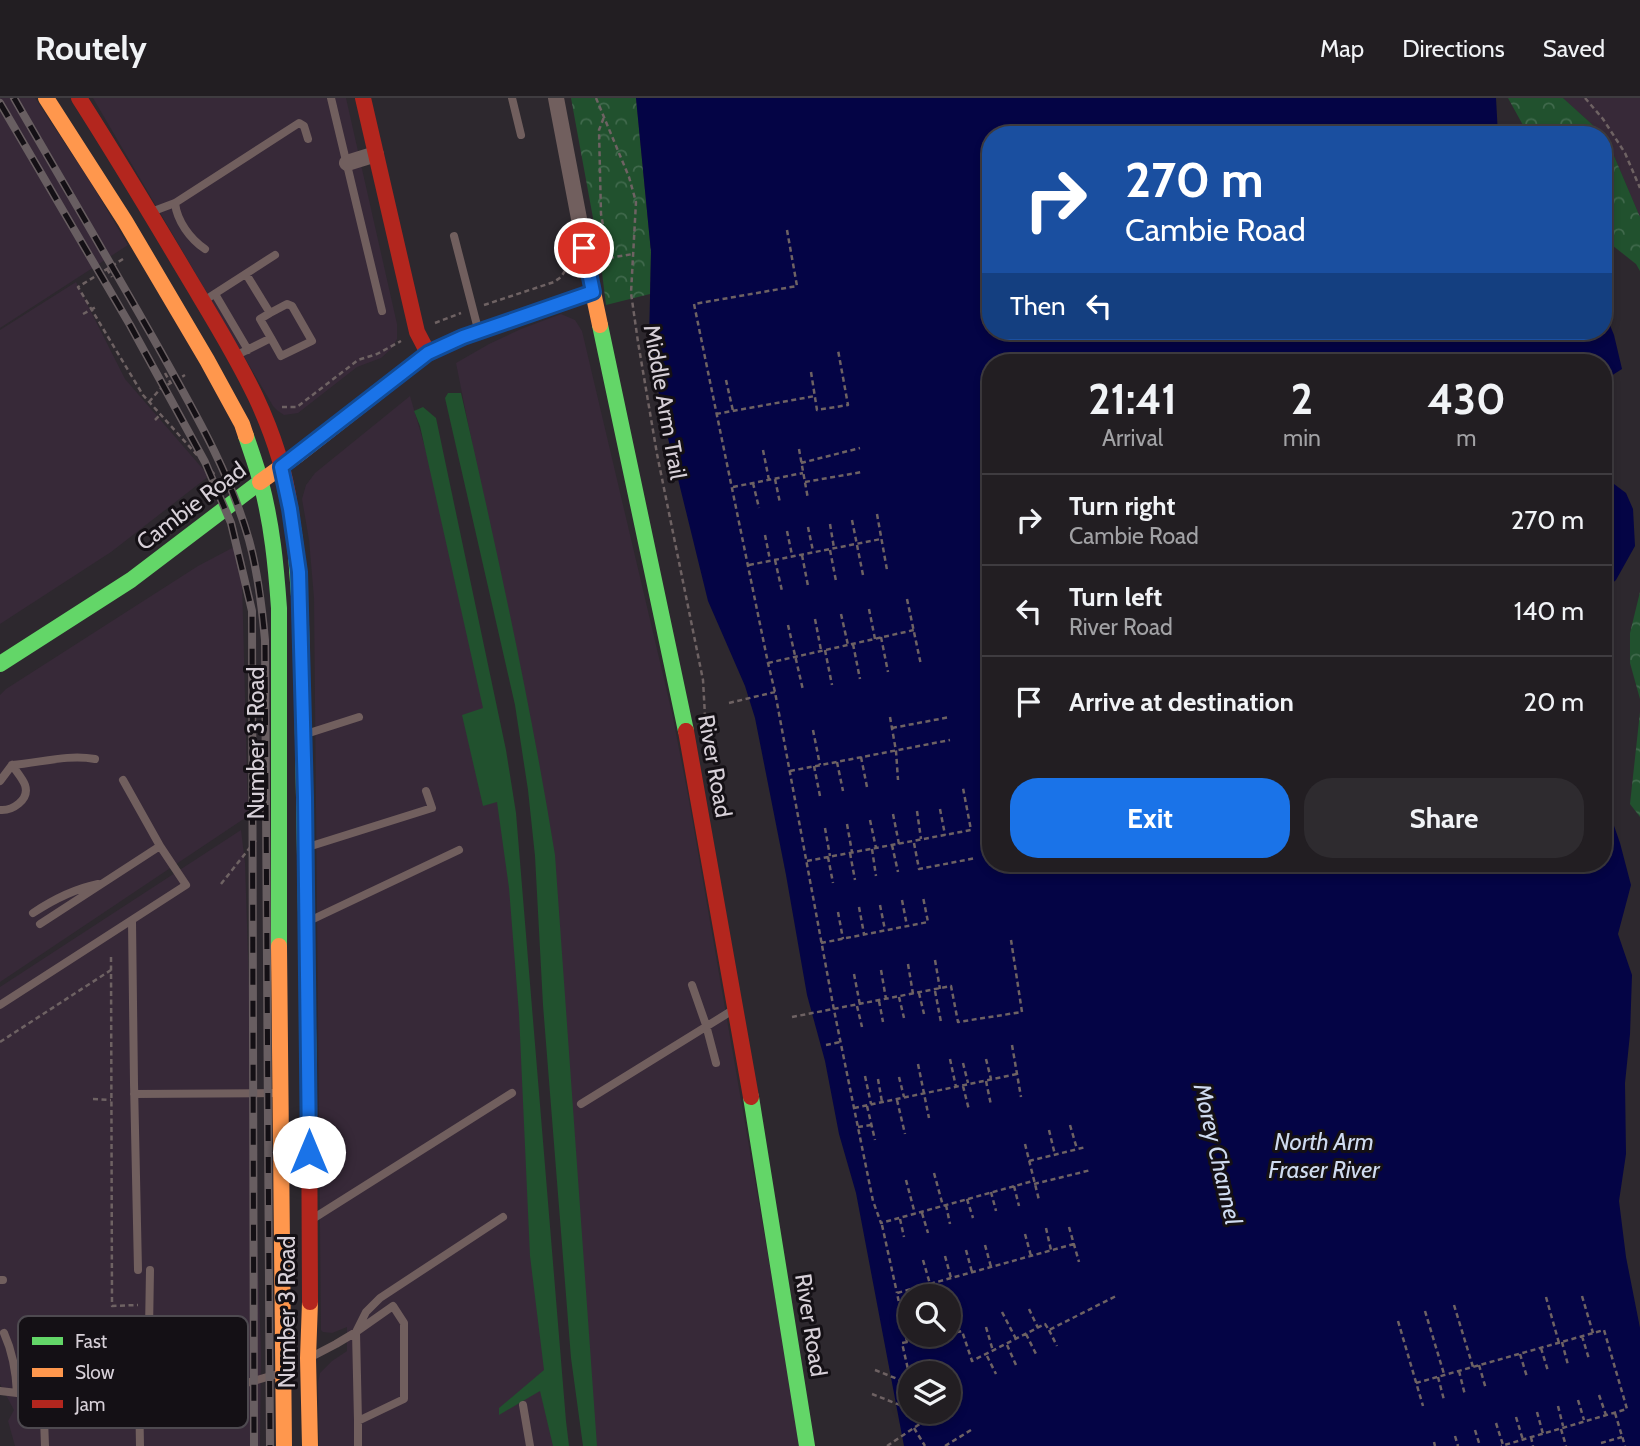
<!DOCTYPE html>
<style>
:root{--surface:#221e22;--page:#2e2b2f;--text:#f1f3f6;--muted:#a2a2a5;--line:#3f3c40;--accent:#1a73e8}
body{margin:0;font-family:Cabin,sans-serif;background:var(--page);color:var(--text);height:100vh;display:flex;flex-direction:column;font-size:26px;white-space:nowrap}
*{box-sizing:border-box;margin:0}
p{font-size:23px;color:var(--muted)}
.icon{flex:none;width:38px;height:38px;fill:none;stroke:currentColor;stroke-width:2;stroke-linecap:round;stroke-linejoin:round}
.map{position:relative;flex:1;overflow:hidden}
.sheet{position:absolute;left:982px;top:256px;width:630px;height:518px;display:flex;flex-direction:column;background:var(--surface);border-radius:28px;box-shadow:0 4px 10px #0003,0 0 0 2px var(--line)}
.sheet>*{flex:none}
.top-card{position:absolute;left:982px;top:28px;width:630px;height:214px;border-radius:28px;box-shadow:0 4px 10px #0003,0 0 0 2px var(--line);background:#1a4fa0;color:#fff;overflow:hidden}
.controls{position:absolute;left:898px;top:1186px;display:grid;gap:14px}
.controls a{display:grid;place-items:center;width:63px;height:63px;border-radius:50%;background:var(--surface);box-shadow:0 4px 10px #0003,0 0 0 2px var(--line);font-size:35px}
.pin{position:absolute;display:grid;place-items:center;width:60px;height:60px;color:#fff;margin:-30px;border:4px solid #fff;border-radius:50%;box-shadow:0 2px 7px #0007}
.me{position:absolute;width:77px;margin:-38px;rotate:0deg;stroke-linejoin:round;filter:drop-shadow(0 0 5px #0008)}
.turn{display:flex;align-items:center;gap:24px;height:147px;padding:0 28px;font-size:32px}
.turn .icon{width:91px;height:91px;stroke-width:2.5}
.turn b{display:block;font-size:49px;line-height:60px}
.then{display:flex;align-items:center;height:66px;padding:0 28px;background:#0003;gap:14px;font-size:26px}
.eta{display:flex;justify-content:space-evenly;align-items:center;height:119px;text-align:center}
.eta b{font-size:42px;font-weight:800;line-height:49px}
.primary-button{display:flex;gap:14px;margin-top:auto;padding:14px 28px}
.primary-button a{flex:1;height:80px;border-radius:28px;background:var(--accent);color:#fff;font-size:28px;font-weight:800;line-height:80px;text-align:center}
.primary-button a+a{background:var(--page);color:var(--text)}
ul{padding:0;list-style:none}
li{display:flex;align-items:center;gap:21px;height:91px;padding:0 28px;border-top:2px solid var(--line)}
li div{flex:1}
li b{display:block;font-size:26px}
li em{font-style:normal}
header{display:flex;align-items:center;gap:42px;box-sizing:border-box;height:98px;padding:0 35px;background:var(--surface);border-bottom:2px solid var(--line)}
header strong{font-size:33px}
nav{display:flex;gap:38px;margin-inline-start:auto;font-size:24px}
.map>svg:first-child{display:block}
.built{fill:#372938}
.grass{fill:#21512e}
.forest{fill:url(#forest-crowns)}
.water{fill:#040445;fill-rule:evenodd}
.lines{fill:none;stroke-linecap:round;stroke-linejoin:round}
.path{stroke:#6e6263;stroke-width:2.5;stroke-dasharray:5 3.5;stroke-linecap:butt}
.lane{stroke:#715f5e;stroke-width:8}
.street{stroke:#715f5e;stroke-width:16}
.fast{stroke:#63d668;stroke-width:16}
.slow{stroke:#ff974d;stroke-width:16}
.jam{stroke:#b3261e;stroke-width:16}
.rail-casing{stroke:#685e61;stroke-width:8}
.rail{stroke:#141015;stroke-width:5;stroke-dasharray:16;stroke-linecap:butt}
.path-bridge{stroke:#6e6263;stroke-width:2.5;stroke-dasharray:5 3.5;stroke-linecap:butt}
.route-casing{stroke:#114b97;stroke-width:18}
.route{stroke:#1a73e8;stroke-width:12}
.labels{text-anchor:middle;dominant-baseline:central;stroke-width:6;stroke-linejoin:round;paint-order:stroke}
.street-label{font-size:23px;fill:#d7d0d8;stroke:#141015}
.water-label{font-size:24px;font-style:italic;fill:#cfdbf0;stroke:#141015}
.key{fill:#141015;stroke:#4e4a50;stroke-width:2}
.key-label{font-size:19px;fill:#d7d0d8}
</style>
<header>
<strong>Routely</strong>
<nav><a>Map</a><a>Directions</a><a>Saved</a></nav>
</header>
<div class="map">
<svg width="1640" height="1348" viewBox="0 0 1640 1348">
<defs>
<pattern id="forest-crowns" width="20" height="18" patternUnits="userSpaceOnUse" patternTransform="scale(1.75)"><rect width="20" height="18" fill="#21512e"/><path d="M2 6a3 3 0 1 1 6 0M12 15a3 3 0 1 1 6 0" fill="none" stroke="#40694c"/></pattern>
</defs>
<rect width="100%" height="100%" fill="#2d282e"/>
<path class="built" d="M 0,0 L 35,0 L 91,85 L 128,147 L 0,230 Z
M 93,0 L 346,0 L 397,226 L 397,241 L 391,251 L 381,260 L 357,269 L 298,315 L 284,317 L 278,313 L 273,308 Z
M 1563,0 L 1640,0 L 1640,119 L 1606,39 Z
M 76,184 L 125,281 L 209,378 L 111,454 L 0,526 L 0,232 Z
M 561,216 L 575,222 L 582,233 L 672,615 L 688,697 L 801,1348 L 592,1348 L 548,727 L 456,265 L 489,246 L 521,231 Z
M 410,298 L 470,503 L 513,783 L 554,1348 L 319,1348 L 318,1285 L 320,1275 L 332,1263 L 347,1253 L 347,1229 L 332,1235 L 323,1234 L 321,1232 L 314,500 L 309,442 L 302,401 L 306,387 L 315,375 Z
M 234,449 L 242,482 L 248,718 L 0,884 L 0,597 L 6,591 L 198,468 Z
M 241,732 L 245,765 L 261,1256 L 260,1348 L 15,1348 L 8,1323 L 14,1312 L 0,1286 L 0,889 Z"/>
<path class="grass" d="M 448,295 L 461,295 C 496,448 530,602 555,757 L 597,1348 L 583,1348 L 571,1260 L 543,907 L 535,758 L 528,692 L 515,607 L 445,300 Z
M 423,309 L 436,320 L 506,652 L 516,715 L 566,1323 L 569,1348 L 553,1348 L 540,1293 L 499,1317 L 499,1310 L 544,1272 L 530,1158 L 519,916 L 509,790 L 497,704 L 483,708 L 462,617 L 483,610 L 420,328 L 414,313 Z"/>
<path class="forest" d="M 571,0 L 636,0 L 651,154 L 650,196 L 606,207 L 600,158 Z
M 1508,0 L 1563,0 L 1606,39 L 1640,119 L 1640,173 L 1636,166 L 1603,140 L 1603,37 L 1526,37 L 1524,29 Z
M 1640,494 L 1640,601 L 1630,565 L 1630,535 Z
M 1640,614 L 1640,719 L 1630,706 Z"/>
<path class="water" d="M 636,0 L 1496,0 L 1498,37 L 990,37 L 990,233 L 1603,233 L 1603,210 L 1614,237 L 1622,271 L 1603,283 L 1603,264 L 990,264 L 990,765 L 1603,765 L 1603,696 L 1620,745 L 1631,787 L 1618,836 L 1632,877 L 1630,936 L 1625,985 L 1626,1056 L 1619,1103 L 1626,1159 L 1640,1230 L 1640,1348 L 904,1348 L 856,1095 L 839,1036 L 825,963 L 807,897 L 786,777 L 755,620 L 745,588 L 708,503 L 665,328 L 649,245 L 651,154 ZM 910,1199 L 948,1199 L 948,1237 L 910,1237 ZM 910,1276 L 948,1276 L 948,1314 L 910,1314 Z
M 1603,383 L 1610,383 L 1626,395 L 1633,411 L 1635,448 L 1616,482 L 1603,493 Z"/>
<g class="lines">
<path class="path" d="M 596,0 L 629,79 L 636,104 L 631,195 L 638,244 L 657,356 L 703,582 L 705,618
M 1585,0 L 1603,21 L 1625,55 L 1640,90
M 787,132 L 797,188 L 694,206 L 768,565 L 775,594 L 834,912 L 873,1103 L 881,1125 L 1033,1083
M 609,160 L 633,156
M 123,161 L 78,189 L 143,297 L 215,377
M 602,164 L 609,160 L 601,116 L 599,32 L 604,19
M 107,171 L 112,179
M 484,207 L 554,184 L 561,179 L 568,168 L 571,168
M 435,225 L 461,215
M 811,274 L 817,312 L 848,307 L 838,252
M 165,275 L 170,284
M 726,282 L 733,313
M 149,304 L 160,291 L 185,277
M 282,309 L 297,309 L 358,262 L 377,256 L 401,243
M 716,316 L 815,298
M 155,322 L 161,316
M 799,351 L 808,401
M 763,352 L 769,382
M 801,365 L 860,350
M 775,381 L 780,405
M 805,384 L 862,374
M 753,385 L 759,410
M 733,389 L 803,375
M 877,416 L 887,472
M 852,422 L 863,477
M 830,426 L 834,450
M 808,429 L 813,453
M 787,433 L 792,457
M 765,437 L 770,462
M 830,452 L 836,483
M 802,457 L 808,488
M 775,462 L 782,493
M 749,467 L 881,441
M 907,501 L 921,567
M 869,511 L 875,541
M 841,516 L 848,547
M 815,521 L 821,552
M 788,527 L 803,592
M 881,539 L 888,574
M 853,546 L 860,581
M 825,552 L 832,587
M 768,565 L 914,532
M 729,605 L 775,594
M 890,619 L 896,653 L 898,682
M 892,630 L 950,619
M 813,632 L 820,667
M 861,659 L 867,689
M 837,664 L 843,693
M 814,668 L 820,698
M 790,673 L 950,642
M 940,711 L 945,737
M 917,713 L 921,741
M 893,716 L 899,746
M 870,722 L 876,750
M 847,726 L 852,754
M 825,730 L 830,758
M 914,745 L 919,771 L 976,760
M 892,747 L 898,774
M 872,751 L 876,778
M 850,755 L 855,782
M 828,759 L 833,785
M 807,763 L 971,732 L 963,690
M 221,786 L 256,742
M 902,802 L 907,828
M 880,807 L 885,832
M 859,809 L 864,836
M 838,814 L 843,841
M 821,845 L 928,824 L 923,799
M 111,859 L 112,1208 L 138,1207
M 935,862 L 940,891
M 908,866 L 913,896
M 881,872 L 886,901
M 854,876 L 860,907
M 935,893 L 941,924
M 919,895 L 924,916
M 899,899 L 904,920
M 879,903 L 883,924
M 857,908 L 862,929
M 792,919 L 951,888 L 958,924 L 1022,914 L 1011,842
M 0,944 L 111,872
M 826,947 L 840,944
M 1012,947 L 1021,999
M 950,961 L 956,989
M 986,961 L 991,981
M 963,965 L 968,985
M 918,966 L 929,1020
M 865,978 L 871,1006
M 899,979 L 904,999
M 878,981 L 882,1004
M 986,983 L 991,1007
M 963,988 L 969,1012
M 93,1001 L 111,1002
M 897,1002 L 905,1036
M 867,1008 L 875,1042
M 854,1010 L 1017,976
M 1070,1027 L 1077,1051
M 858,1029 L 871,1027
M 1049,1032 L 1055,1057
M 1025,1046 L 1039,1102
M 1029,1063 L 1086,1049
M 934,1075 L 943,1108
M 906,1082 L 915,1116
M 1034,1086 L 1091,1072
M 1014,1088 L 1019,1108
M 991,1094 L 996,1113
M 967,1101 L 973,1120
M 946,1107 L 950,1126
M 922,1115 L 928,1135
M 900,1121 L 904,1139
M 882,1127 L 897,1195
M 1069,1129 L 1079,1164
M 1046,1130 L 1051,1152
M 1025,1136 L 1031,1158
M 985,1147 L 991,1169
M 966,1152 L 972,1174
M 945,1158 L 951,1180
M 923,1162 L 930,1186
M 1582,1198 L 1593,1235
M 1546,1199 L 1559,1245
M 1454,1207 L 1473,1269
M 1029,1211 L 1038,1230
M 1425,1213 L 1444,1276
M 1002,1214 L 1016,1241
M 1398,1223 L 1423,1308
M 986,1229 L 993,1253
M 1049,1232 L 1057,1248
M 948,1236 L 962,1233 L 972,1263 L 1045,1226 L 1049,1232 L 1116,1198
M 1026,1236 L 1037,1258
M 941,1237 L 907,1244 L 897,1195 L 1074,1146
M 1582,1238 L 1589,1261
M 907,1244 L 902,1245 L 910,1280
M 1562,1244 L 1568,1267
M 1007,1247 L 1016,1267
M 1541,1250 L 1548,1273
M 1520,1256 L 1527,1279
M 987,1258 L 996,1276
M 1479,1267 L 1486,1291
M 875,1272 L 910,1286
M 1459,1273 L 1465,1297
M 1438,1279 L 1444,1302
M 1416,1285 L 1604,1232 L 1627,1311 L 1501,1348
M 872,1296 L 910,1311
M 1599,1297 L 1606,1317
M 1578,1302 L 1584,1322
M 1558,1308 L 1563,1328
M 1537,1314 L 1543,1336
M 1615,1315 L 1625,1348
M 1516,1319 L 1523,1342
M 1496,1325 L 1503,1347
M 914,1330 L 925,1348
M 1561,1331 L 1566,1348
M 1475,1332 L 1480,1348
M 1455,1338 L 1458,1348
M 1531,1339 L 1533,1348
M 1434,1344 L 1435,1348
M 1601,1345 L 1622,1339
M 887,1348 L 933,1317 L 922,1314
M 945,1348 L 971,1332"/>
<path class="lane" d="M 331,0 L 382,213
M 512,0 L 521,37
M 175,105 C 177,123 190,141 205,151
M 151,114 L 175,105 L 299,25 L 304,28 L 308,41
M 454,138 L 478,231
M 215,196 L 248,252
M 205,202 L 275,157
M 270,215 L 260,221 L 271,240
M 237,257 L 271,240 L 281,258 L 312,243 L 292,208 L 287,206 L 270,215 L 246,176
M 306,636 L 359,619
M 12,667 C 40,665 67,656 95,661
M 123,682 L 160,748 L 186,787
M 0,683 L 12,667
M 0,712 C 12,713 30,702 25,687 C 23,681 16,673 12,667
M 308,749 L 432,710 L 426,693
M 33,815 C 54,801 74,791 98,786
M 132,823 L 134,985 L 138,1172
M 309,823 L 459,752
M 40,826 L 160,748
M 692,887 L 706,927 L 716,965
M 0,907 L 186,787
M 134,996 L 278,995
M 581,1006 L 733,912
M 314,1120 L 512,995
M 0,1182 L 3,1182
M 393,1208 L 404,1225 L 404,1301 L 358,1323 L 356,1234 Z
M 4,1235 C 13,1255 16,1273 17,1295
M 313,1258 L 336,1246 L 356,1234 L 366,1214 L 380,1200 L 503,1119
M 148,1292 L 150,1172
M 0,1293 L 17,1295 L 210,1292 L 243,1286 L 281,1275
M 139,1293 L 140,1348
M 43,1294 L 45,1348
M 523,1307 L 530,1348
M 358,1348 L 358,1323"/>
<path class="street" d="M 556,0 L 593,194
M 347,65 L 376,56"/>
<path class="fast" d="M 600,227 L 686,633
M 246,338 C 251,353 257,369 261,385 C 272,426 276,468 279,510 L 279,848
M 290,409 L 295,443 L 301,526 L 309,988
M 0,566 L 131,482 L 260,384
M 751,999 L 807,1348"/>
<path class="slow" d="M 46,0 L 125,123 L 207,262 L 242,326 L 246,338
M 260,384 L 299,356 L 428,255 L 463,239 L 593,194 L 600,227
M 279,848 L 284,1348
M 310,1204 L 308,1260 L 310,1348"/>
<path class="jam" d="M 79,0 C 116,58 152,118 187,177 C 231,251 278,322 290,409
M 363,0 L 417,234 L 428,255
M 686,633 L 751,999
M 309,988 L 310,1204"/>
<g class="rail-casing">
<path id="rail" d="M 14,0 C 63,85 113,169 161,254 C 195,315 230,375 249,442 C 258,475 262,509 265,542 L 270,1348
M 0,5 L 130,227 L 205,364 L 231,425 L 252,513 L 254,1348"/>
</g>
<use href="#rail" class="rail"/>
<path class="path-bridge" d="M 83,216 L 96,209"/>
</g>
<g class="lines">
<g class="route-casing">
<path id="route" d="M 309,1054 L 305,699 L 299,474 L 290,411 L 281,369 L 428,255 L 463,239 L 593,194 L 584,150"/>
</g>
<use href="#route" class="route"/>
</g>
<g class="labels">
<g class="street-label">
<text transform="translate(665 304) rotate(80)">Middle Arm Trail</text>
<text transform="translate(191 408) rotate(-37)">Cambie Road</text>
<text transform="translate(256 645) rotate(-90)">Number 3 Road</text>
<text transform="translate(715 668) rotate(80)">River Road</text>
<text transform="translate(287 1214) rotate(-90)">Number 3 Road</text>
<text transform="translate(811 1227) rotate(81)">River Road</text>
</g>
<g class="water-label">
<text x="1324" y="1043">North Arm<tspan x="1324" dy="28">Fraser River</tspan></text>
<text transform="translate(1218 1056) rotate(77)">Morey Channel</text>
</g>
</g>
<rect x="18" y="1218" width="230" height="112" rx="10" class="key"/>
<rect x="32" y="1239" width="31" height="8" fill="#63d668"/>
<rect x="32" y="1270" width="31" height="9" fill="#ff974d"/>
<rect x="32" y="1302" width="31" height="8" fill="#b3261e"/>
<g class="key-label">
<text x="75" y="1250">Fast</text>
<text x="75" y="1281">Slow</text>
<text x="75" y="1313">Jam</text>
</g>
</svg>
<div class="controls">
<a><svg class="icon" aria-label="search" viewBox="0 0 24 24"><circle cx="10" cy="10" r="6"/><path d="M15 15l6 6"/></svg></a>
<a><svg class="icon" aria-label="layers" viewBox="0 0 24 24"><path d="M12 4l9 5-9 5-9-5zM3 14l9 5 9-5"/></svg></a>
</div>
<div class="pin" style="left:584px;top:150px;background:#d93025"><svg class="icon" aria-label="arrive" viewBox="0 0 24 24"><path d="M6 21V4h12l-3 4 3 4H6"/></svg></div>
<svg class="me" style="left:309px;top:1054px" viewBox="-20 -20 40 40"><circle r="19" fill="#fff"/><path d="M0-13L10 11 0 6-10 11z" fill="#1a73e8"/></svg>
<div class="top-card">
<div class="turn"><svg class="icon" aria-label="right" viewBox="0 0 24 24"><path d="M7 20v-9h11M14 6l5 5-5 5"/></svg><div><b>270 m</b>Cambie Road</div></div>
<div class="then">Then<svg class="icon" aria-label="left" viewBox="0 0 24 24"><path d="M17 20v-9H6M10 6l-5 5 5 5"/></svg></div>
</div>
<section class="sheet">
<div class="eta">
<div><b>21:41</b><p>Arrival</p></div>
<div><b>2</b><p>min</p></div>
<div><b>430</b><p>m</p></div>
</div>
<ul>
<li><svg class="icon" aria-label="right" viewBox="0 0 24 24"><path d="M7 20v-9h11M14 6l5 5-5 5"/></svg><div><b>Turn right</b><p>Cambie Road</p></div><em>270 m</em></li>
<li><svg class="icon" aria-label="left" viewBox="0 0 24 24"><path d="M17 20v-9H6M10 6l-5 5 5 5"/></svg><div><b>Turn left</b><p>River Road</p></div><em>140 m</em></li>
<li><svg class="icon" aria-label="arrive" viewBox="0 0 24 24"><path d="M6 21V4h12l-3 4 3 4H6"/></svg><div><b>Arrive at destination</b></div><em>20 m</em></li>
</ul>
<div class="primary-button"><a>Exit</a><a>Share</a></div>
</section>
</div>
